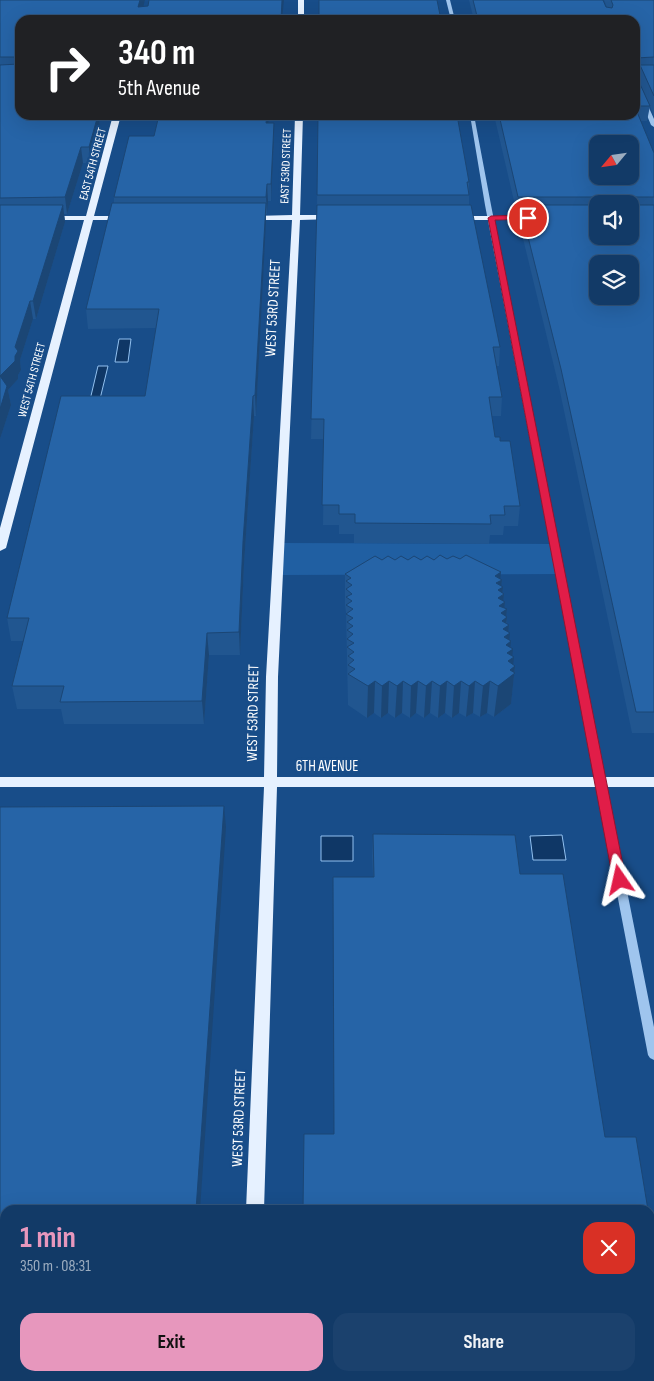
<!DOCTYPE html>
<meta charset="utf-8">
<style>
:root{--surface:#123a67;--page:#1b416d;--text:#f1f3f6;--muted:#9cadc0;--line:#31547b;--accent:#e797bd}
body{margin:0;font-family:"Sofia Sans Condensed",sans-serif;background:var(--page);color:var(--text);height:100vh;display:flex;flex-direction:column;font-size:19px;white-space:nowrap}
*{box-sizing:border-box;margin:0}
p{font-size:16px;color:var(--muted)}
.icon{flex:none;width:28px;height:28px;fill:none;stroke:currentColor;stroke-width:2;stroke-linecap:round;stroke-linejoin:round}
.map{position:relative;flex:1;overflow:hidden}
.sheet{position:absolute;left:0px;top:1205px;width:655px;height:176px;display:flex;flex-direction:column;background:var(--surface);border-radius:15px 15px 0 0;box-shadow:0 5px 20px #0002,0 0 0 1px var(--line)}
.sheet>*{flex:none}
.hud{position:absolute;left:15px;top:15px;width:625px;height:105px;border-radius:15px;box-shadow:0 5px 20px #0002,0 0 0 1px var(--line);background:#202124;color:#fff;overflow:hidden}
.needle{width:32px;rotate:241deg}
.controls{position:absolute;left:589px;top:135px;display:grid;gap:10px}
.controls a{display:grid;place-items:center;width:50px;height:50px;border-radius:10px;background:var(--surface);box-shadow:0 5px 20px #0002,0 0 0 1px var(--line);font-size:25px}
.pin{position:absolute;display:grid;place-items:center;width:42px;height:42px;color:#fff;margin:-21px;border:2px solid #fff;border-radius:50%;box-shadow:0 1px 5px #0007}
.me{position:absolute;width:55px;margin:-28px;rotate:349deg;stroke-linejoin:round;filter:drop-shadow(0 0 4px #0008)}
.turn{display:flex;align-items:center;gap:18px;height:105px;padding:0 20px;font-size:22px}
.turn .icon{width:65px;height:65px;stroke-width:2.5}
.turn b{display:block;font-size:35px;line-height:42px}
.round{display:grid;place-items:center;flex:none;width:52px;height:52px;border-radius:15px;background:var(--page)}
.summary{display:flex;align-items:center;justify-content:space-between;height:85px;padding:0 20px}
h1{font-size:30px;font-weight:700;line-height:38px;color:var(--accent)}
.action{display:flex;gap:10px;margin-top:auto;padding:10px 20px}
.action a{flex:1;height:58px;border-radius:15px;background:var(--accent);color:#111;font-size:20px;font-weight:700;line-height:58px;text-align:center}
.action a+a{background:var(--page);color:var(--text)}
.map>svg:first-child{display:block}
.green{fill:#205fa2}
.water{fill:#0f3766;stroke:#92c1f0}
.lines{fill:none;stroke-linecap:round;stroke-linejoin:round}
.minor{fill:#9fc5ee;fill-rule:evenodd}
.major{fill:#e6f1ff;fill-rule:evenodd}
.wall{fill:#215690;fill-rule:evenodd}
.shaded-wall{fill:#1b4675}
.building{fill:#2664a7;stroke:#1b4675;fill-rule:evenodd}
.route{fill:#e11d48;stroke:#92132f}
.labels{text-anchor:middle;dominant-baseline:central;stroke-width:5;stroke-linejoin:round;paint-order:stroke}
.far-street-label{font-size:12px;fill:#fff;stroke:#184d89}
.street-label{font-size:15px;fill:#fff;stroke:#184d89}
</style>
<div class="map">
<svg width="654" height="1381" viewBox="0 0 654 1381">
<rect width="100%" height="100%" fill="#184d89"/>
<path class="green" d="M 280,543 L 554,544 L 560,574 L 278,575 Z"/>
<path class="water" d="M 119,339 L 131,339 L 128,362 L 115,362 Z
M 98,366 L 108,366 L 100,399 L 90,400 Z
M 562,835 L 566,860 L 533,860 L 530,836 Z
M 321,836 L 353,836 L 353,861 L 321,861 Z"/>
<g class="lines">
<path class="minor" d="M 446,0 L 450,0 L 455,20 L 451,20 Z
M 635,80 L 637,81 L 654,119 L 654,127 L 651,125 L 635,87 Z
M 470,115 L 474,115 L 491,205 L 654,1027 L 654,1060 L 650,1058 L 648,1055 L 485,205 Z"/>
<path class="major" d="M 298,0 L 304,0 L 304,20 L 298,20 Z
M 113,115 L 121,115 L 94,216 L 125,216 L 129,218 L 125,220 L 93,220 L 6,548 L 0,551 L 0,528 L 84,220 L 48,220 L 44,218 L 48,216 L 86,216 Z
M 295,115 L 303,115 L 300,215 L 333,215 L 337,217 L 333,219 L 300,220 L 278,677 L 277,777 L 654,777 L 654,787 L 277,787 L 264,1210 L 246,1210 L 264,787 L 0,787 L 0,777 L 264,777 L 266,677 L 292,220 L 250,220 L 246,218 L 250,216 L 292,215 Z
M 455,216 L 535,216 L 539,218 L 535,220 L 458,220 L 454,218 Z
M 240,1376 L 258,1376 L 259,1381 L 239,1381 Z"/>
</g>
<path class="wall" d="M 0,0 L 145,0 L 143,6 L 284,0 L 20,20 L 20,115 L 99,115 L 100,129 L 90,163 L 83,163 L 67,214 L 64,214 L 65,222 L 36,319 L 33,319 L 20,360 L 21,370 L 18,375 L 18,379 L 8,390 L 11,405 L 0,439 Z
M 469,0 L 603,0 L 607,7 L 604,0 L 654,0 L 654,117 L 650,106 L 647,121 L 641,121 L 654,153 L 654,733 L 632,733 L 559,387 L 519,222 L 519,214 L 517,214 L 494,115 L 635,115 L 635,20 L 474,20 ZM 635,73 L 639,73 L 638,80 ZM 598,204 L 630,204 L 598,236 Z
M 269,115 L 268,123 L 274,139 L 271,201 L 268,201 L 267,214 L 266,214 L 256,416 L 254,416 L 244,564 L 240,655 L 209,655 L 204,724 L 64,724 L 61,709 L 17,709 L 12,686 L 23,641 L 11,641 L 7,618 L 145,396 L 156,328 L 88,329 L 86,309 L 114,203 L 114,197 L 154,136 Z
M 318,115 L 469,182 L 469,205 L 500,347 L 499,366 L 496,366 L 502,397 L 501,416 L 492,416 L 495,437 L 500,441 L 520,506 L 518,526 L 504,526 L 503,535 L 490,535 L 489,544 L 354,543 L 354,534 L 339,534 L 339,525 L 323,525 L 324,439 L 311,439 L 317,205 Z
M 447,559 L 502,580 L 501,586 L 503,587 L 502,593 L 504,594 L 503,601 L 505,602 L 504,608 L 507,609 L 506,616 L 507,617 L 507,624 L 509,625 L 508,632 L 510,648 L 513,664 L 515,666 L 511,704 L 494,717 L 487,713 L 480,717 L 473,713 L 466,717 L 459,713 L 452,718 L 445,713 L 438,718 L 430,713 L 424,718 L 416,713 L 410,718 L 402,713 L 395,718 L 388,713 L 381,718 L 374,713 L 367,718 L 348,705 L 346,613 L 345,605 L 345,574 L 382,560 Z
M 373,834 L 520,874 L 605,1137 L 648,1210 L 373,877 L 372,855 Z"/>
<path class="shaded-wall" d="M 140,0 L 145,0 L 140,20 L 138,7 Z
M 282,0 L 284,0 L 282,20 L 281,20 Z
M 98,115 L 99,115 L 100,129 L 90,163 L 89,147 Z
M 267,115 L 269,115 L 267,139 L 266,123 Z
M 274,123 L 274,139 L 271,201 L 271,184 Z
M 81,147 L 83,163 L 67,214 L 65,197 Z
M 267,184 L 268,201 L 267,214 L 266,197 Z
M 266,203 L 266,222 L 256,416 L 255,395 Z
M 63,205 L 65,222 L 36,319 L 33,301 Z
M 30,301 L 33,319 L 20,360 L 21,370 L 18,375 L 18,379 L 8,390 L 11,405 L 0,439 L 0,376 L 15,347 Z
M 253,396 L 254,416 L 244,564 L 240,655 L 239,632 L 243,542 Z
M 501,572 L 500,581 L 502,580 L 501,588 L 503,587 L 502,596 L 504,594 L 503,603 L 505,602 L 504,611 L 507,609 L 506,618 L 507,617 L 506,627 L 509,625 L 508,634 L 510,633 L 509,643 L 511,641 L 510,651 L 513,649 L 512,659 L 514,657 L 513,667 L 515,666 L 511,704 L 494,717 L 498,686 L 495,576 Z
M 207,633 L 209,655 L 204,724 L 202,701 Z
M 375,681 L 374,713 L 367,718 L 368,686 Z
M 389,681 L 388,713 L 381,718 L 382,686 Z
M 403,681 L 402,713 L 395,718 L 397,686 Z
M 418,681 L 416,713 L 410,718 L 411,686 Z
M 432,681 L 430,713 L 424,718 L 426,686 Z
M 447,681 L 445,713 L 438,718 L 440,686 Z
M 461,681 L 459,713 L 452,718 L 454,686 Z
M 475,681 L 473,713 L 466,717 L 469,686 Z
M 490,681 L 487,713 L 480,717 L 483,686 Z
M 224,806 L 226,827 L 200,1210 L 196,1210 Z
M 184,1376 L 188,1376 L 188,1381 L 184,1381 Z"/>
<path class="building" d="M 0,0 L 140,0 L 138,7 L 148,6 L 149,0 L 282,0 L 281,20 L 20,20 L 20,115 L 98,115 L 89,147 L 81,147 L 65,197 L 0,198 L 0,65 L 19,64 L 20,59 L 18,57 L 0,57 Z
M 319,0 L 437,0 L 441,20 L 319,20 Z
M 473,0 L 603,0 L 606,7 L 612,8 L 613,5 L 611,0 L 654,0 L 654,57 L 636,58 L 635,73 L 650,106 L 635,106 L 635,20 L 478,20 Z
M 640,65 L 654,65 L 654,96 Z
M 635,107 L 654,153 L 654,197 L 632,197 L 631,199 L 631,205 L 654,205 L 654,712 L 636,712 L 561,369 L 520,205 L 598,205 L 598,236 L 630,236 L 630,204 L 601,204 L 602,199 L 600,197 L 518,197 L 499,115 L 635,115 ZM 598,144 L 630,144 L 630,176 L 598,176 ZM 598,264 L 630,264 L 630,296 L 598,296 Z
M 159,115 L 267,115 L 266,123 L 274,123 L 271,184 L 267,184 L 266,197 L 114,197 L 129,136 L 154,136 Z
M 318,115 L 457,115 L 469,182 L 467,182 L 469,195 L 317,195 Z
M 112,203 L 266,203 L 255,395 L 253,396 L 243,542 L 239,632 L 207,633 L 202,701 L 60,702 L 64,686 L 12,686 L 29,618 L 7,618 L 61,396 L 145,396 L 159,309 L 86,309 Z
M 0,205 L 63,205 L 33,301 L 30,301 L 15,347 L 18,351 L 15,356 L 15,361 L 0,376 L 7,386 L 0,409 Z
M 317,205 L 471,205 L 500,347 L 493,347 L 502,397 L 489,397 L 495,437 L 500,437 L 500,441 L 510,441 L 520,506 L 504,506 L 505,515 L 490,515 L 491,524 L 355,523 L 355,514 L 339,514 L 339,505 L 322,505 L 324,419 L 311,419 Z
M 440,555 L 447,559 L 453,556 L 460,559 L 466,555 L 474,559 L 501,572 L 495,576 L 502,580 L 496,583 L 503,587 L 498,590 L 504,594 L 498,598 L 505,602 L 499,606 L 507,609 L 501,613 L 507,617 L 502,621 L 509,625 L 503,629 L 510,633 L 504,637 L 511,641 L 506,645 L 513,649 L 507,653 L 514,657 L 508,661 L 515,666 L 510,670 L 515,673 L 498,686 L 490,681 L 483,686 L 475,681 L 469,686 L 461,681 L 454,686 L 447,681 L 440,686 L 432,681 L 426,686 L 418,681 L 411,686 L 403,681 L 397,686 L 389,681 L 382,686 L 375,681 L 368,686 L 348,674 L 355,669 L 348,665 L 354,660 L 348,656 L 354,652 L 347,647 L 354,643 L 347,639 L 353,634 L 347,630 L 353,626 L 347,622 L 353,618 L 346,614 L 353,609 L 346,605 L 352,601 L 346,597 L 352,594 L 346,589 L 352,585 L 346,581 L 351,578 L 345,574 L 375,556 L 382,560 L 388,556 L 395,560 L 401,556 L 408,560 L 414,556 L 421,560 L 427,556 L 434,560 Z
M 224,806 L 196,1210 L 5,1210 L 5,1376 L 184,1376 L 184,1381 L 0,1381 L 0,807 Z
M 373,834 L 515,835 L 520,874 L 563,874 L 605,1137 L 636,1137 L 648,1210 L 303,1210 L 304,1134 L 334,1134 L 333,877 L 374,877 Z
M 650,1223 L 654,1248 L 654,1381 L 301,1381 L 301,1376 L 650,1376 Z"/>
<path class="route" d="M 528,215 L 532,218 L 531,219 L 495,220 L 626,880 L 624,884 L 615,884 L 613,880 L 488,218 L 491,216 Z"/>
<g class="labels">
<g class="far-street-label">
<text transform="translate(93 164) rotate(-75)">EAST 54TH STREET</text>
<text transform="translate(286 166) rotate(-88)">EAST 53RD STREET</text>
<text transform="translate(32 380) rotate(-75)">WEST 54TH STREET</text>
</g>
<g class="street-label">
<text transform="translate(273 308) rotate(-87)">WEST 53RD STREET</text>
<text transform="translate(253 713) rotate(-89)">WEST 53RD STREET</text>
<text x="327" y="766">6TH AVENUE</text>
<text transform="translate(239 1118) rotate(-88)">WEST 53RD STREET</text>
</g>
</g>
</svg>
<div class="controls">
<a><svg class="needle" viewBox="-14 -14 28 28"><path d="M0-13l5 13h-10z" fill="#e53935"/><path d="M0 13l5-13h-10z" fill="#9cadc0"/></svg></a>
<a><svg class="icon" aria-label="sound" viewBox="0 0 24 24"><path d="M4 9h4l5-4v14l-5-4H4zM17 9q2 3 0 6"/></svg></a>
<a><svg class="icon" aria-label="layers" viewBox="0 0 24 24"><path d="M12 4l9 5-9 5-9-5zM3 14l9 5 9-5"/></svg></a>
</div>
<div class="pin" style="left:528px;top:218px;background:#d93025"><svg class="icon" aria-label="arrive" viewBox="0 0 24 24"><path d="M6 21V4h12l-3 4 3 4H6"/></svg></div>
<svg class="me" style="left:620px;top:880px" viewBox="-20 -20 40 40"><path d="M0-17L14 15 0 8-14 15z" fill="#e11d48" stroke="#fff" stroke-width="4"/></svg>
<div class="hud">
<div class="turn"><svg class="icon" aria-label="right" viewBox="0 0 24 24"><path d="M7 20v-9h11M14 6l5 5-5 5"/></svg><div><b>340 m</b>5th Avenue</div></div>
</div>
<section class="sheet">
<div class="summary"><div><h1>1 min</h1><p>350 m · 08:31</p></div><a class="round" style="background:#d93025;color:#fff"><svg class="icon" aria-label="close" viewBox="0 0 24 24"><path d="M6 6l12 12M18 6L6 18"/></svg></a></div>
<div class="action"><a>Exit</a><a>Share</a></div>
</section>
</div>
